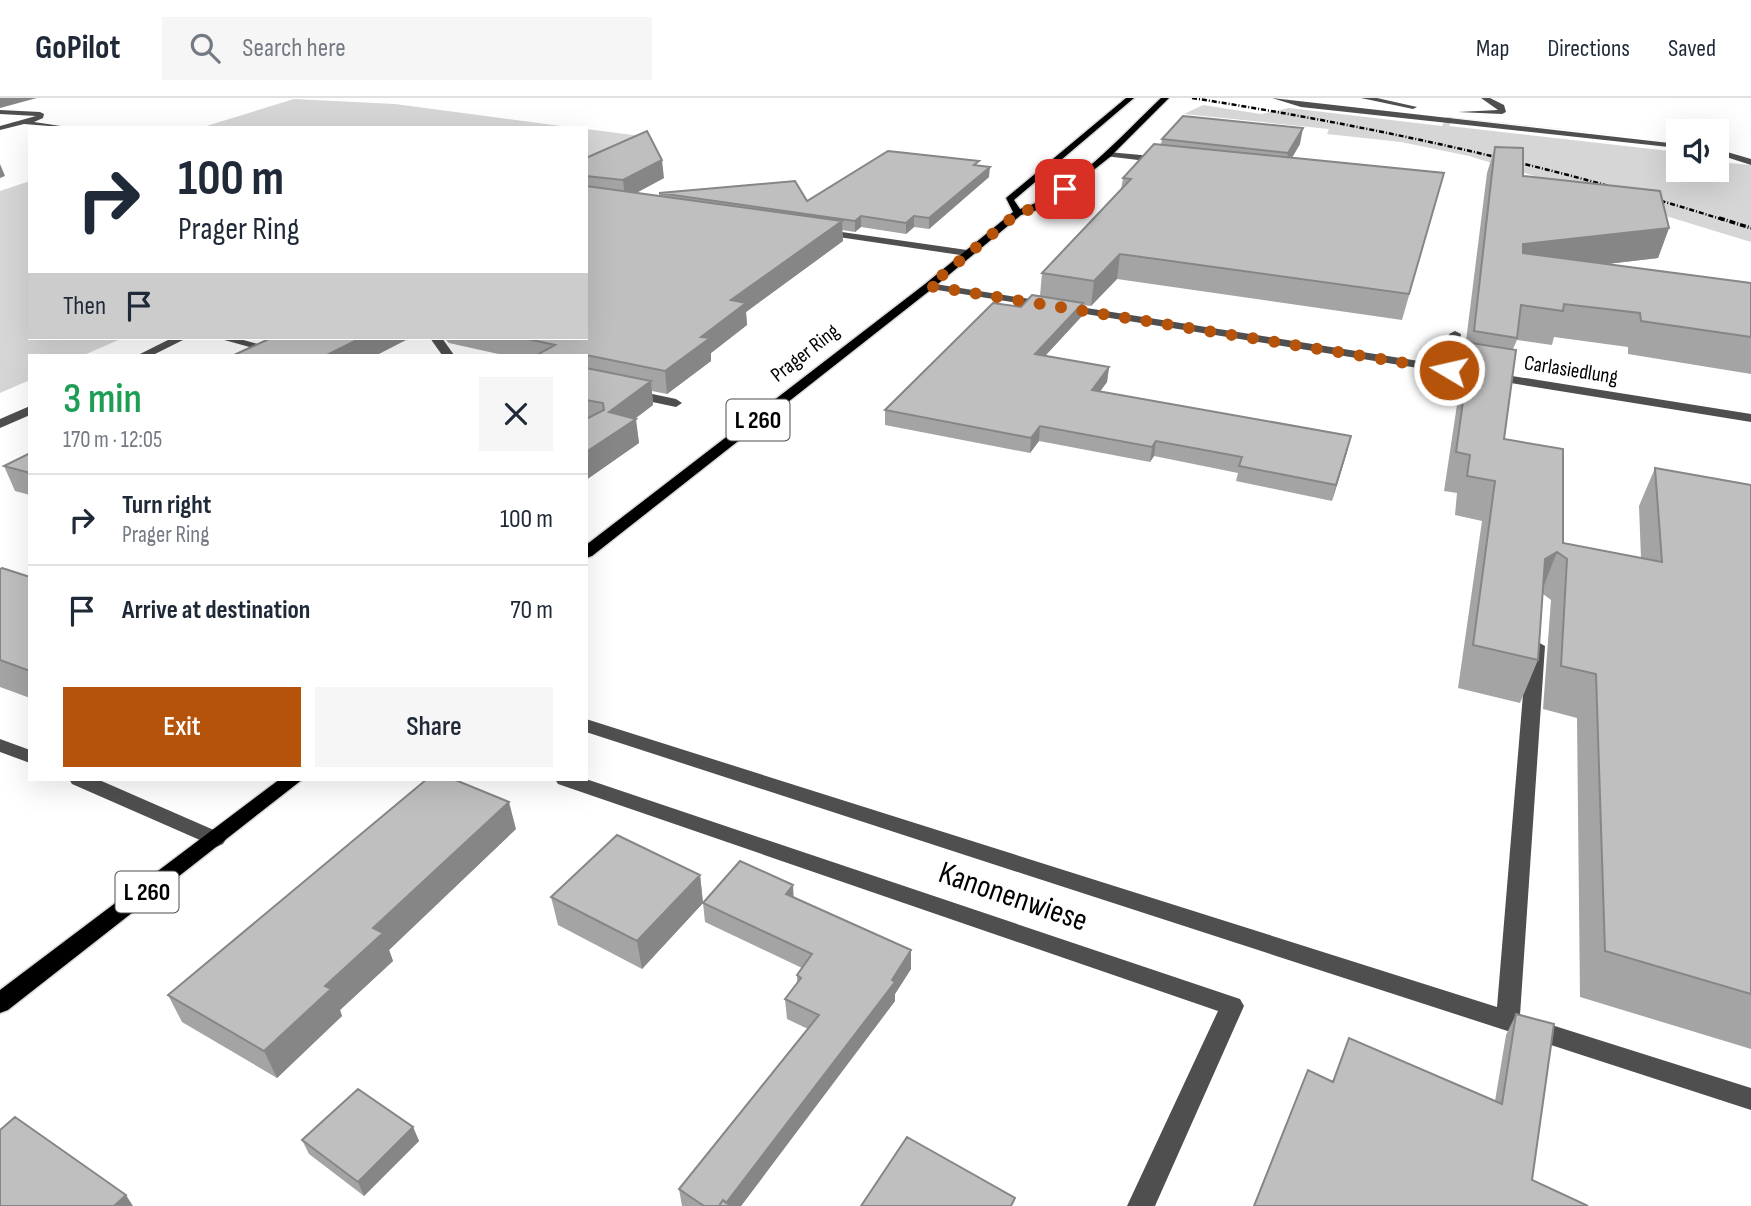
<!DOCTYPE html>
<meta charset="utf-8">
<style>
:root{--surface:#fff;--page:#f6f6f7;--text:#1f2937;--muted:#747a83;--line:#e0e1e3;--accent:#b45309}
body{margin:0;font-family:"Sofia Sans Condensed",sans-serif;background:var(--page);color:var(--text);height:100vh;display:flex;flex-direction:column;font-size:26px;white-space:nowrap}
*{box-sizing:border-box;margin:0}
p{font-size:23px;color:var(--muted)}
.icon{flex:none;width:38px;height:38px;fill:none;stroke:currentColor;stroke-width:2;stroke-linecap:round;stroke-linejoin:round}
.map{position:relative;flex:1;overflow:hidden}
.details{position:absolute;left:28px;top:256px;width:560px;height:427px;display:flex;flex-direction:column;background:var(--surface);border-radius:0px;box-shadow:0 7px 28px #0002}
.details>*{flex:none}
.banner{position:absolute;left:28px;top:28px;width:560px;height:214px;border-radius:0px;box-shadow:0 7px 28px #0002;background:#fff;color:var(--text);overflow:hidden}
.controls{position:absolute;left:1666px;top:21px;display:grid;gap:14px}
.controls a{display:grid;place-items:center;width:63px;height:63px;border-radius:0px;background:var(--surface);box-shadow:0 7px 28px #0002;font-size:35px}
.pin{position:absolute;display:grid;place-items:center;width:60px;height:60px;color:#fff;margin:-30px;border-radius:14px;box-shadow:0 4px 10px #0006}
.me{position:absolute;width:77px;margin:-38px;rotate:279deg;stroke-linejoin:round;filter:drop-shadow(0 0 5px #0008)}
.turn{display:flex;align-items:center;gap:24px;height:147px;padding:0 35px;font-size:32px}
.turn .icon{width:91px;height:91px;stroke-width:2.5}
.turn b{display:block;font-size:49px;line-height:60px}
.then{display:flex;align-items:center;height:66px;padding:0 35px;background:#0003;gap:14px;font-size:26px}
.round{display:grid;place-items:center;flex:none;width:74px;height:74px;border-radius:0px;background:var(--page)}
.head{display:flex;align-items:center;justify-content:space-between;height:119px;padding:0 35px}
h1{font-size:42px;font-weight:600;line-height:52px;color:#1e9e55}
.action{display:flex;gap:14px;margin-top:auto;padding:14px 35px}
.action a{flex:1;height:80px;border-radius:0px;background:var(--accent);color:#fff;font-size:28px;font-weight:600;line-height:80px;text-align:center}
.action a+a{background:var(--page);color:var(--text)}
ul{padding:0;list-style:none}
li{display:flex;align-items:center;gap:21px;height:91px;padding:0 35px;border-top:2px solid var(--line)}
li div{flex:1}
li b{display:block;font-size:26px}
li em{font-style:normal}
header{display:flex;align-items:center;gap:42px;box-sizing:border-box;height:98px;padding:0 35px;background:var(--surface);border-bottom:2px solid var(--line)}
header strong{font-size:33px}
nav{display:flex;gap:38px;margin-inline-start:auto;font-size:24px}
.search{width:490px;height:63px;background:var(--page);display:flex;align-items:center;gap:18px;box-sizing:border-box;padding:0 24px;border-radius:0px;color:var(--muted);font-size:26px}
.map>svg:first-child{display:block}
.green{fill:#d6d6d6}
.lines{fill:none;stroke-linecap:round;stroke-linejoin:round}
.major-casing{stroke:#dbdbdb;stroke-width:3}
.minor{fill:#4f4f4f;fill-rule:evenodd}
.major{fill:#000;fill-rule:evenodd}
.rail-far1{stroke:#000;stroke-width:2.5;stroke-dasharray:5 2 1 2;stroke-linecap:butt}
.rail{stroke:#000;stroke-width:3.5;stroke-dasharray:6 2 1 2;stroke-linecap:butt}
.wall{fill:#a4a4a4}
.shaded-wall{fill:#868686}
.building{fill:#bfbfbf;stroke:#868686;stroke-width:2}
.route{stroke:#b45309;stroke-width:12;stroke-dasharray:0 21.6}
.labels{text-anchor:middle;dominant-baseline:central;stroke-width:5;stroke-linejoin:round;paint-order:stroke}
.far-street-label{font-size:21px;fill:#000;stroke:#fff}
.shield{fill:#fff;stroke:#4c4c4c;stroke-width:2}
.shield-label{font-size:24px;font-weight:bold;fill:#000}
.near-street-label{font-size:32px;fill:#000;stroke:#fff}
</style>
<header>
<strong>GoPilot</strong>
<div class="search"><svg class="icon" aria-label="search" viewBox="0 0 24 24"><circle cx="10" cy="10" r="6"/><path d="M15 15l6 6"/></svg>Search here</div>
<nav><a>Map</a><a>Directions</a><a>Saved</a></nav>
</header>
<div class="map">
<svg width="1751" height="1108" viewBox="0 0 1751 1108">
<rect width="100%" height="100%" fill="#fff"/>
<path class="green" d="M 294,1 L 395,6 L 576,30 L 200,30 Z
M 1203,7 L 1261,16 L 1289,10 L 1442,28 L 1447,19 L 1678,43 L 1453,20 L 1449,28 L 1678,54 L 1678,72 L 1717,72 L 1717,64 L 1751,67 L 1751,144 L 1469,58 L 1401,44 L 1327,36 L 1329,31 L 1184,16 Z
M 586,31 L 649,39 L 586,68 Z
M 30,83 L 30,240 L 123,240 L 84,257 L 30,257 L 30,282 L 0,295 L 0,93 Z"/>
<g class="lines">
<g class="major-casing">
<path id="major" d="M 1126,0 L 1134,0 L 1014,102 L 1020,111 C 1070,96 1123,36 1161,0 L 1169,0 L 1110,59 L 1047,109 L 1021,117 L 933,190 L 592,458 L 586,460 L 586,447 L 925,186 L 1013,114 L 1006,100 Z
M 280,681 L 303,681 L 8,912 L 0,915 L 0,892 Z"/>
</g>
<path class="minor" d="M 1272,0 L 1678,46 L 1678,50 L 1301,9 Z
M 1361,0 L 1377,0 L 1417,9 L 1413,11 Z
M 1481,0 L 1490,0 L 1504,7 L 1506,14 L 1502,16 L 1458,14 L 1498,12 Z
M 0,12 L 40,14 L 44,16 L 43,20 L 34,24 L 74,30 L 24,26 L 0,32 L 0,28 L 36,18 L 0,16 Z
M 1717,51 L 1751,61 L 1751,67 L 1717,56 Z
M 1108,54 L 1163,59 L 1167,62 L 1163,65 L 1105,58 Z
M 821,131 L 967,152 L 972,155 L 967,158 L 818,136 L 816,134 Z
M 929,185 L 1444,267 L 1449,236 L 1455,233 L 1461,236 L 1456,269 L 1751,316 L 1751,324 L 925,190 L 925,186 Z
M 172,240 L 187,240 L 153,257 L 138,257 Z
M 217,240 L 236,240 L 298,257 L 278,257 Z
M 430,240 L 442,240 L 454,257 L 442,257 Z
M 586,282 L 676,301 L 682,305 L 676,309 L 586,290 Z
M 30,308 L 30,317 L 0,330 L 0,321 Z
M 1536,543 L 1545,548 L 1520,917 L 1751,990 L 1751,1012 L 586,634 L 586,621 L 1497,909 L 1527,548 Z
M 0,641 L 30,652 L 30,665 L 0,654 Z
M 69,681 L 97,681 L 223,736 L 226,741 L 223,746 L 216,749 L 209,746 L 72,686 Z
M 555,681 L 586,681 L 1240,901 L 1244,908 L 1155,1108 L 1127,1108 L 1218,913 L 558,686 Z"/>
<use href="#major" class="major"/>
<path class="rail-far1" d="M 1192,0 C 1373,28 1550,67 1724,122"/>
<path class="rail" d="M 1719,120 L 1751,130"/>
</g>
<path class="wall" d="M 1162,41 L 1300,46 L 1292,60 L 1438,97 L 1402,222 L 1117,181 L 1091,208 L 1083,207 L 1082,218 L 1045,258 L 1109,269 L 1107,284 L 1100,293 L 1347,354 L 1332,403 L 1236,383 L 1238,375 L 1154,358 L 1150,364 L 1039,343 L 1030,355 L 885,327 L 885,312 L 1021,209 L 1040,198 L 1042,175 L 1121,92 L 1123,80 L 1161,46 Z
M 1495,49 L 1523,78 L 1669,130 L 1658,160 L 1607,166 L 1751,185 L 1751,276 L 1628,256 L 1628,249 L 1554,239 L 1552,247 L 1517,242 L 1513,251 L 1504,341 L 1563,445 L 1641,460 L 1639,408 L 1655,370 L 1751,387 L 1751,951 L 1580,899 L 1577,620 L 1543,611 L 1551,502 L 1543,496 L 1538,562 L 1520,605 L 1458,590 L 1482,423 L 1455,417 L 1457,395 L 1444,393 L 1461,280 L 1464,268 L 1463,267 L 1487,75 Z
M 586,60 L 664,80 L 636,95 L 659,98 L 659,95 L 807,103 L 978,68 L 989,79 L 929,131 L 914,129 L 906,136 L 861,129 L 855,134 L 842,132 L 843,143 L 746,214 L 747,227 L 711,255 L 711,263 L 667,296 L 652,293 L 653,307 L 635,320 L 639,345 L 586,382 L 586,257 L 503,257 L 449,245 L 444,240 L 586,240 Z
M 30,355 L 30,397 L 15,393 L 4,368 Z
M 0,471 L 30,479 L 30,600 L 0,589 Z
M 516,731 L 389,852 L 393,863 L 340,912 L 342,918 L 277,980 L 182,924 L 168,897 Z
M 700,777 L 703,805 L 794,800 L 911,871 L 895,896 L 895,903 L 741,1108 L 682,1108 L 679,1091 L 808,931 L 787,921 L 785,901 L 797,885 L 797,877 L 802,870 L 705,824 L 703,805 L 642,871 L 558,827 L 551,799 Z
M 1516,916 L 1532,1082 L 1254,1108 L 1333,984 L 1495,1003 L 1506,937 Z
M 413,1029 L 419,1043 L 364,1098 L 309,1056 L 302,1042 Z"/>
<path class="shaded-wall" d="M 0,0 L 37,0 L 0,10 Z
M 1303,30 L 1300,46 L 1285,71 L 1288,55 Z
M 662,62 L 664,80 L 625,101 L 623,82 Z
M 0,66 L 5,78 L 0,80 Z
M 990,69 L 989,79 L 929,131 L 929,120 Z
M 861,118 L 861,129 L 855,134 L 855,123 Z
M 914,118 L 914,129 L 906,136 L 906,125 Z
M 842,123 L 843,143 L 746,214 L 747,227 L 711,255 L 711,263 L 667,296 L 665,273 L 701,239 L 731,202 Z
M 1669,130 L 1658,160 L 1514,177 L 1523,146 Z
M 1120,156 L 1117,181 L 1091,208 L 1094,183 Z
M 1083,205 L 1082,218 L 1034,270 L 1035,256 Z
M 361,240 L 410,240 L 377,257 L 327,257 Z
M 1109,269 L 1107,284 L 1091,306 L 1092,292 Z
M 651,283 L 653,307 L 627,327 L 636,321 L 639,345 L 586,382 L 586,354 L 609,314 Z
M 1040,328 L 1039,343 L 1030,355 L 1031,340 Z
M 1351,338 L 1347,354 L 1332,403 L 1336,387 Z
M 1156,343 L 1154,358 L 1150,364 L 1152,349 Z
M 1557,454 L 1541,495 L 1545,461 Z
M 509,704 L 516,731 L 389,852 L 393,863 L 340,912 L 342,918 L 277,980 L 264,953 L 325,888 L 373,830 Z
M 700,777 L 703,805 L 642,871 L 637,843 Z
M 793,787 L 794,806 L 786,796 Z
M 911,852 L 911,871 L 895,896 L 895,903 L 741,1108 L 724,1108 L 892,882 Z
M 413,1029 L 419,1043 L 364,1098 L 358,1084 Z
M 126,1097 L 133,1108 L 114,1108 Z"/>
<path class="building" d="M 1183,18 L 1303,30 L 1288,55 L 1162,41 Z
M 647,33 L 662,62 L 623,82 L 586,78 L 586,60 Z
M 1154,46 L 1444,75 L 1409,196 L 1120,156 L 1094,183 L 1042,175 L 1131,81 L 1123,80 Z
M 1495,49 L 1523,50 L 1523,78 L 1660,93 L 1669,130 L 1523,146 L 1523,155 L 1751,185 L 1751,239 L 1641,223 L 1640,215 L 1564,206 L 1563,213 L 1521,207 L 1517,240 L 1474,233 Z
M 888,53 L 979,63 L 974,67 L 990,69 L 929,120 L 914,118 L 906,125 L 861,118 L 855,123 L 659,95 L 795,83 L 807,103 Z
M 586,88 L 842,123 L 731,202 L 746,205 L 701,239 L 710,240 L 665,273 L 586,257 L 537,257 L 555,247 L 523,240 L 586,240 Z
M 1032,197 L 1083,205 L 1035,256 L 1109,269 L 1092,292 L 1351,338 L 1336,387 L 1239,368 L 1242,359 L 1156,343 L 1152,349 L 1040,328 L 1031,340 L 885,312 L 993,205 L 1021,209 Z
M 271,240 L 361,240 L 327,257 L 234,257 Z
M 1471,245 L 1516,252 L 1504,341 L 1563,351 L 1563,445 L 1662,464 L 1655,370 L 1751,387 L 1751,896 L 1605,853 L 1596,576 L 1561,568 L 1567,461 L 1557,454 L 1545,461 L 1538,562 L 1473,547 L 1495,383 L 1467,378 L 1470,357 L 1456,354 Z
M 586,270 L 651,283 L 609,314 L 636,321 L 586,354 L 586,321 L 604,312 L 603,305 L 586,302 Z
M 30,355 L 30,375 L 4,368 Z
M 2,470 L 30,479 L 30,573 L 0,562 L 0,471 Z
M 427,681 L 453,681 L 509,704 L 373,830 L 383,835 L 325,888 L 331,891 L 264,953 L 168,897 Z
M 617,737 L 700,777 L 637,843 L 551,799 Z
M 740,763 L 793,787 L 786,796 L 911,852 L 892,882 L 895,884 L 726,1105 L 723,1102 L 719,1108 L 704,1108 L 679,1091 L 819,917 L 785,901 L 801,880 L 797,877 L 812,856 L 703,805 Z
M 1516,916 L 1554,926 L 1532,1082 L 1588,1108 L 1254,1108 L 1308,972 L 1333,984 L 1349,940 L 1502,1006 Z
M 358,991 L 413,1029 L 358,1084 L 302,1042 Z
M 15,1019 L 126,1097 L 114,1108 L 0,1108 L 0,1032 Z
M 907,1039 L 1015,1100 L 1011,1108 L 861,1108 Z
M 723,1102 L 731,1108 L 719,1108 Z"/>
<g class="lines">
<path class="route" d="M 1065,91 L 1044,107 L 1018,115 L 929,188 L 1449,272"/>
</g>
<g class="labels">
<g class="far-street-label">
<text transform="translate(805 255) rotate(-38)">Prager Ring</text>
<text transform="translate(1571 272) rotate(9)">Carlasiedlung</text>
</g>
<g class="shield">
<rect x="726.5" y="301.5" width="63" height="41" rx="5"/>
<rect x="115.5" y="773.5" width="63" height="41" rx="5"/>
</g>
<g class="shield-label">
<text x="758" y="322">L 260</text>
<text x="147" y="794">L 260</text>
</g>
<g class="near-street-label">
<text transform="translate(1013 799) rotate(19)">Kanonenwiese</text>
</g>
</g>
</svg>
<div class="controls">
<a><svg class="icon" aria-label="sound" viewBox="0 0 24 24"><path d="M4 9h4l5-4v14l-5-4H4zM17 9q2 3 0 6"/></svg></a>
</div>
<div class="pin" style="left:1065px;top:91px;background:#d93025"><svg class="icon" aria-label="arrive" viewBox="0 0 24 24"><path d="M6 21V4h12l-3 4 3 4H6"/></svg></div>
<svg class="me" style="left:1449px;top:272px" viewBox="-20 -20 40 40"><circle r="17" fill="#b45309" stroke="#fff" stroke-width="3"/><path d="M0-11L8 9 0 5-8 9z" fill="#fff"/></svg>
<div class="banner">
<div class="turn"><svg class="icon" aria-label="right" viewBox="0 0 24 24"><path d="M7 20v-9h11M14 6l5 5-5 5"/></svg><div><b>100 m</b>Prager Ring</div></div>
<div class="then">Then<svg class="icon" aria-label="arrive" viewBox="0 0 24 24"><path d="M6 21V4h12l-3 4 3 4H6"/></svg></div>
</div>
<section class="details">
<div class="head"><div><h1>3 min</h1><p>170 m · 12:05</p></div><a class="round"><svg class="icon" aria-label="close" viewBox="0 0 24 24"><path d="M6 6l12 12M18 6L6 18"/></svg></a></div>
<ul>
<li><svg class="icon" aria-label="right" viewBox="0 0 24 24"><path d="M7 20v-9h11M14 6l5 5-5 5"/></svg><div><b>Turn right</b><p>Prager Ring</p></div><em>100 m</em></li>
<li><svg class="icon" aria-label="arrive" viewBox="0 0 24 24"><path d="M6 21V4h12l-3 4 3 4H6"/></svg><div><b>Arrive at destination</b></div><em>70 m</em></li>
</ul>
<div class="action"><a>Exit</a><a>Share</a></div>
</section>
</div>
